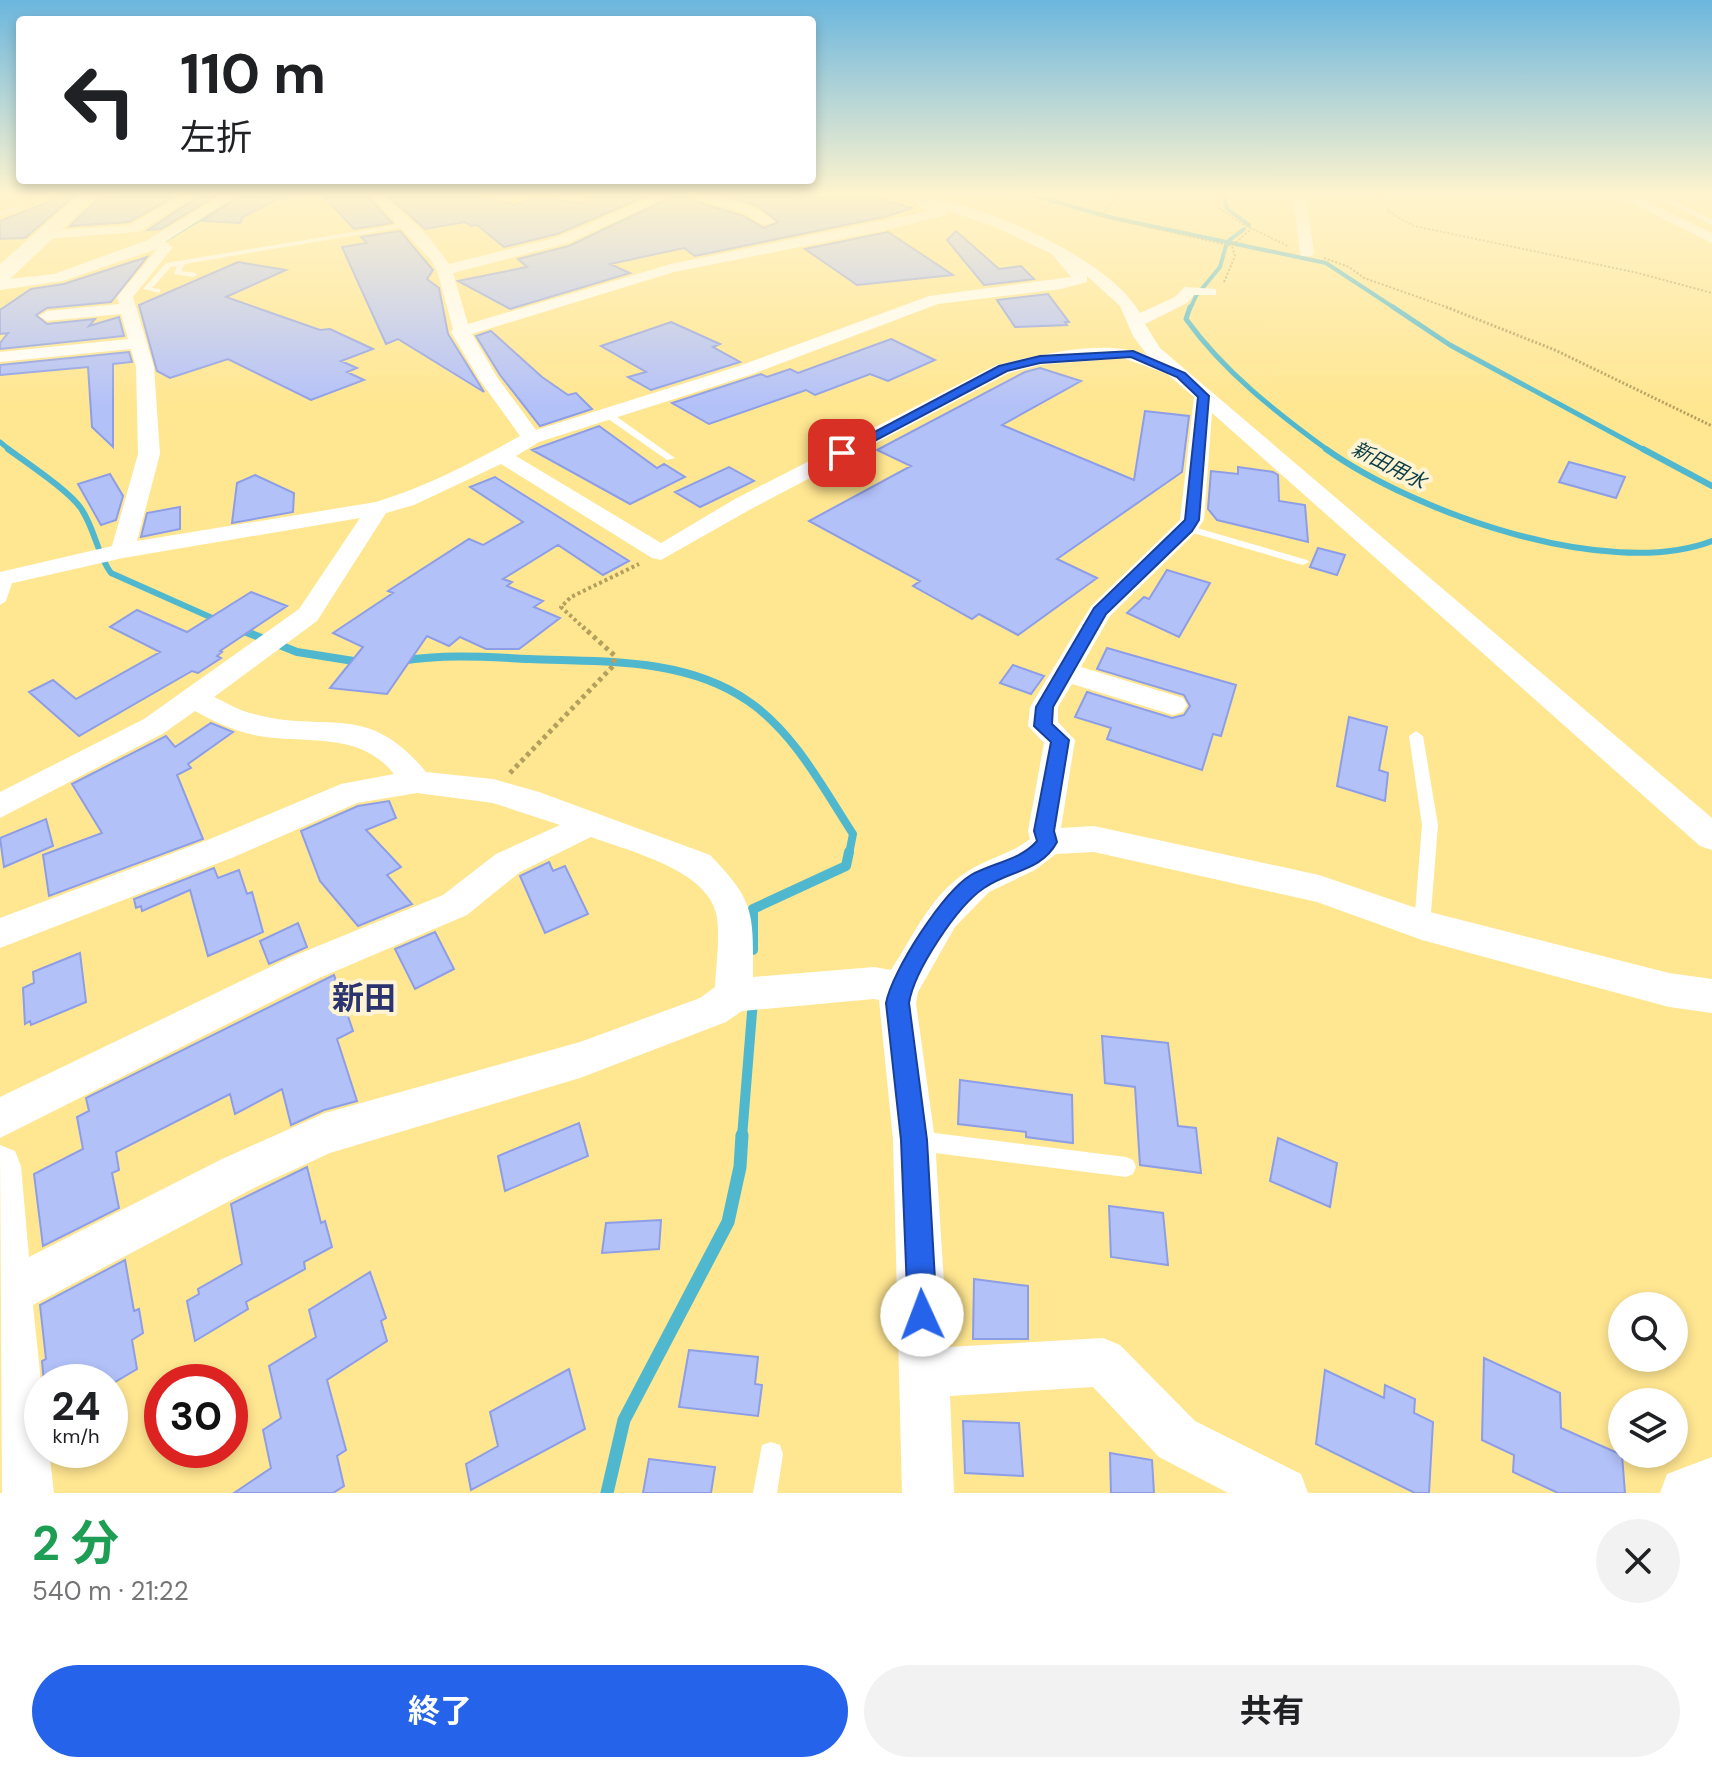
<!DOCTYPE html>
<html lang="ja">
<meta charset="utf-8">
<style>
:root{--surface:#fff;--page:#f2f2f2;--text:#202124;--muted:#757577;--accent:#2563eb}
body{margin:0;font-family:"DM Sans","Noto Sans JP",sans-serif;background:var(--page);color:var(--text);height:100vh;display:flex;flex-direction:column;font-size:30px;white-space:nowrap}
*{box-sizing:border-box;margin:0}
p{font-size:26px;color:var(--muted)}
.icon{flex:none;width:44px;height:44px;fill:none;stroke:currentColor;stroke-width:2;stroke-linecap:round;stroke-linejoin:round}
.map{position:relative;height:1493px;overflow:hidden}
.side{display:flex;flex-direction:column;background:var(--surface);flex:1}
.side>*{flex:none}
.banner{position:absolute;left:16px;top:16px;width:800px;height:168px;border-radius:8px;box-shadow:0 4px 12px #0003;background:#fff;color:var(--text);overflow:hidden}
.controls{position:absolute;left:1608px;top:1292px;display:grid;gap:16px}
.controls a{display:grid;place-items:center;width:80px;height:80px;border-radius:50%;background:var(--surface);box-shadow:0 4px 12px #0003;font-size:40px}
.speed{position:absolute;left:24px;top:1364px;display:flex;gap:16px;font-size:40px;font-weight:700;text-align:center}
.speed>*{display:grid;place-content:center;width:104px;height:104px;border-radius:50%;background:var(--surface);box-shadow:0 4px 12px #0003;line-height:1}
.speed small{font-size:20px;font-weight:400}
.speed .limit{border:12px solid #d22;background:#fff;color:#111}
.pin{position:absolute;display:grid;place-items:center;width:68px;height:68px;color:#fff;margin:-34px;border-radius:16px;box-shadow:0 4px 12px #0006}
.me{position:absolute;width:88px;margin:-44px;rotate:358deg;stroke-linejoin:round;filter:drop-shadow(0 0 6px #0008)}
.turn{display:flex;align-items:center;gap:28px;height:168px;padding:0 32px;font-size:36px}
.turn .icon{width:104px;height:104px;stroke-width:2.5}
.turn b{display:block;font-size:56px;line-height:68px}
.round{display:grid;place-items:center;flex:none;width:84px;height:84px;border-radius:42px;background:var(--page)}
.head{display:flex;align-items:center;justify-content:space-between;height:136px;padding:0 32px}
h1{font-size:48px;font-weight:700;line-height:60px;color:#1e9e55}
.primary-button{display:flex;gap:16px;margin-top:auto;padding:16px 32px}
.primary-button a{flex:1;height:92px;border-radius:48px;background:var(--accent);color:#fff;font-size:32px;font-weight:700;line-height:92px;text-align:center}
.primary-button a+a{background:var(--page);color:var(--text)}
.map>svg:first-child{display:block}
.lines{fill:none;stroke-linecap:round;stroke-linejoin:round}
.stream-far5{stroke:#4fb8ce;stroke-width:4}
.stream-far4{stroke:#4fb8ce;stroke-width:5}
.stream-far3{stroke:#4fb8ce;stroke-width:6}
.stream-far2{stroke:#4fb8ce;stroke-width:8}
.stream-far1{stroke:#4fb8ce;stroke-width:10}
.stream{stroke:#4fb8ce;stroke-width:13}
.building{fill:#b3c1f9;stroke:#8d9ee7;stroke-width:2}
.path-far3{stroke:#b4a05e;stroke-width:2;stroke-dasharray:2 2;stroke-linecap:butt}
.path-far2{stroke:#b4a05e;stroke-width:3;stroke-dasharray:2 2;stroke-linecap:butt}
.path-far1{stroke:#b4a05e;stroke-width:4;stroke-dasharray:3 3;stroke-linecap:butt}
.path{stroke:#b4a05e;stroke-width:5;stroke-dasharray:4 4;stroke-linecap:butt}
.lane{fill:#fff;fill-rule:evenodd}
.street{fill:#fff;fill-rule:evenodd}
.secondary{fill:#fff;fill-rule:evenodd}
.route{fill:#2563eb;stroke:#184099;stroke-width:2}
.labels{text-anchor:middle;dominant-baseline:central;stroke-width:8;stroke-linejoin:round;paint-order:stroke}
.far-water-label{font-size:20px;font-style:italic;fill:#093b44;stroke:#fef4d4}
.near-quarter-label{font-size:32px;font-weight:bold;fill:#2b346e;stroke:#fef4d4}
</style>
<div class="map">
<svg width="1712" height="1493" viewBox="0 0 1712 1493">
<rect width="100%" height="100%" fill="#ffe691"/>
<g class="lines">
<path class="stream-far5" d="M 1035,196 L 1113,218 L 1326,263 L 1396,309
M 1224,196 L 1227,209 L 1249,225
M 157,245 L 239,196
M 1190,309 L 1196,296 L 1220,267 L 1227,242 L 1244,229"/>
<path class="stream-far4" d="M 1190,307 L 1186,319 C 1224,372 1277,413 1329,451
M 1393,307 L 1450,345 L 1646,451
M 0,442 L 11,451"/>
<path class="stream-far3" d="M 8,449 C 27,463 71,492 82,510 C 95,530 98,556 111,573 L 219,621
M 1326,449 C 1414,512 1607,581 1712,541
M 1643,449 L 1712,486"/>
<path class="stream-far2" d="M 239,629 L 297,652 L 360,662
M 401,661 C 444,654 486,657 529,659 C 601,662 685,657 748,701 C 794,732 823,788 853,834 L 849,854"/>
<path class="stream-far1" d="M 753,950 L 753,909 L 846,866 L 849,852
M 742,1137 L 753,1000"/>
<path class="stream" d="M 607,1493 L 624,1420 L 728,1222 L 740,1167 L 742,1135"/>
</g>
<path class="building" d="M 64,196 L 74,196 L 25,238 L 0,239 L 0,221 Z
M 115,196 L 175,196 L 129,222 L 70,226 L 96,201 Z
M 199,196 L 216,196 L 161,229 L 148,230 Z
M 240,196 L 284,196 L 243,217 L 240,223 L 203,221 Z
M 323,196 L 368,196 L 392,223 L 354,229 Z
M 388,196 L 476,196 L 515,205 L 533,198 L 585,203 L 586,196 L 647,196 L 557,234 L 504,247 L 477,225 L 471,226 L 465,222 L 425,229 Z
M 674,196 L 685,196 L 687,199 L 743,216 L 764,228 L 778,222 L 758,206 L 725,196 L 870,196 L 912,208 L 888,216 L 695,256 L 684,248 L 610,264 L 630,273 L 510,309 L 458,281 L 527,267 L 518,259 L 569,246 Z
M 400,231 L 433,270 L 427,279 L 439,288 L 448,334 L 484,392 L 398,339 L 386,344 L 342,247 L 367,243 L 361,237 Z
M 956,231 L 999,269 L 1021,266 L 1034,279 L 984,285 L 947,240 Z
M 888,232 L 953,275 L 857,285 L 805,249 Z
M 147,257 L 111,302 L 47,308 L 36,315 L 47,324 L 95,319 L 89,326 L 119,317 L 124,336 L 0,349 L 0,343 L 8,333 L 0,334 L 0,310 L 31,289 L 64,284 Z
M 238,262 L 286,270 L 226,297 L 320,330 L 330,329 L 373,349 L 341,361 L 357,368 L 347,372 L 364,380 L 311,400 L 228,359 L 170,378 L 157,371 L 139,305 Z
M 1048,294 L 1069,322 L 1065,322 L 1067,325 L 1015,327 L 997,300 Z
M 671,322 L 720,344 L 713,347 L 740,362 L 651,390 L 628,377 L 646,372 L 601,346 Z
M 491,331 L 542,377 L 568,395 L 576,393 L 592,409 L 540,426 L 500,375 L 476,336 Z
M 891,339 L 935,360 L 888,381 L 870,374 L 815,395 L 806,390 L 709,424 L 672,403 L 761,374 L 767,377 L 790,369 L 798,373 Z
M 129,352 L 132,362 L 113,364 L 113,447 L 92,427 L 88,367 L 0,375 L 0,365 Z
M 1040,368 L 1081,381 L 1002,425 L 1134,480 L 1145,411 L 1189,416 L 1182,472 L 1057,559 L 1097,578 L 1018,635 L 979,614 L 972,619 L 913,586 L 920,581 L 809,521 L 911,466 L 877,450 L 1025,372 Z
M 599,426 L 657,468 L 664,464 L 685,477 L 630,504 L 532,450 Z
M 1569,462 L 1625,477 L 1616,498 L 1559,482 Z
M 729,467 L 754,481 L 700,507 L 675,492 Z
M 1238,467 L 1273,472 L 1278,475 L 1279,501 L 1305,505 L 1308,542 L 1217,520 L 1208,509 L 1211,471 L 1238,474 Z
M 110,474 L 123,496 L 116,520 L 101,525 L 78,484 Z
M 255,475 L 294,493 L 293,512 L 232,523 L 237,483 Z
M 495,477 L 629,561 L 603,575 L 558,545 L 503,579 L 512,582 L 507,586 L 543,601 L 534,607 L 560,618 L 519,649 L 486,649 L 460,637 L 449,646 L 427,636 L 387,694 L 330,688 L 363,647 L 333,633 L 393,593 L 388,591 L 469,539 L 483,545 L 523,522 L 470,487 Z
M 180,507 L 180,529 L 141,537 L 147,513 Z
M 1318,548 L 1345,555 L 1337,575 L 1310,567 Z
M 1167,570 L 1210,583 L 1179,637 L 1127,613 L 1144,597 L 1149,599 Z
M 251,592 L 287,606 L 220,651 L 222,652 L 217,656 L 221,658 L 198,673 L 192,671 L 79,736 L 29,692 L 53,680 L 76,699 L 160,652 L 110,627 L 137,610 L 187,632 Z
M 1107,648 L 1236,685 L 1221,736 L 1213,734 L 1202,770 L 1107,739 L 1111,728 L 1075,717 L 1087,692 L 1172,718 L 1184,715 L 1190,706 L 1184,695 L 1097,669 Z
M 1013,665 L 1044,676 L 1031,694 L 1000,683 Z
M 1349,717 L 1387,727 L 1379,770 L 1388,773 L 1385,801 L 1337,786 Z
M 211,723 L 233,732 L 188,764 L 191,768 L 177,775 L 203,839 L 49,896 L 43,855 L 102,833 L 72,784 L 166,736 L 175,747 Z
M 389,801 L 396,818 L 366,830 L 401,867 L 387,875 L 412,904 L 358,926 L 320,881 L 301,831 L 358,806 Z
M 46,819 L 53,846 L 4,867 L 0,838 Z
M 549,862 L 553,871 L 565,866 L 588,914 L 545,933 L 520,876 Z
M 214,868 L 218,878 L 239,870 L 247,894 L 252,892 L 263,932 L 208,956 L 190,890 L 142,911 L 141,906 L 136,908 L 134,899 Z
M 298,923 L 307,947 L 269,964 L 260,941 Z
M 435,932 L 454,969 L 415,989 L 395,949 Z
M 80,953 L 86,1002 L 31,1025 L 30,1021 L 25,1024 L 23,988 L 34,983 L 33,972 Z
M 334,975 L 353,1031 L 337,1039 L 357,1101 L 324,1110 L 291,1125 L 282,1089 L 235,1114 L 230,1094 L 116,1152 L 119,1170 L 112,1173 L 119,1208 L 43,1246 L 34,1174 L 83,1149 L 77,1117 L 89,1111 L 86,1098 Z
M 1102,1036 L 1168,1043 L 1178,1126 L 1196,1128 L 1201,1173 L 1140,1165 L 1135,1087 L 1105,1083 Z
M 960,1080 L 1072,1095 L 1073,1143 L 1026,1137 L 1026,1132 L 958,1124 Z
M 579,1123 L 588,1156 L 505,1191 L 498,1156 Z
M 1278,1138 L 1337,1163 L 1330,1207 L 1270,1181 Z
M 307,1167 L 321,1223 L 325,1221 L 332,1247 L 304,1262 L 305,1269 L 246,1302 L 248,1309 L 195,1341 L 187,1301 L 199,1294 L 198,1289 L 242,1264 L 231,1204 Z
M 1109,1206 L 1163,1213 L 1168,1265 L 1111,1257 Z
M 661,1220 L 659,1249 L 602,1253 L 606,1223 Z
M 125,1260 L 134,1311 L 139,1309 L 143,1333 L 132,1340 L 137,1369 L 115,1382 L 44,1382 L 42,1361 L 46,1359 L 40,1305 Z
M 370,1272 L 386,1318 L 381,1321 L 387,1341 L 327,1380 L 346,1450 L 337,1456 L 344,1486 L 333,1493 L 234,1493 L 271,1468 L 263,1430 L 281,1418 L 269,1366 L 316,1337 L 309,1310 Z
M 974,1279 L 1028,1286 L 1028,1339 L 973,1339 Z
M 689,1350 L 758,1357 L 755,1384 L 762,1385 L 758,1416 L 679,1407 Z
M 1484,1358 L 1560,1393 L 1561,1428 L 1622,1455 L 1625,1493 L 1558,1493 L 1513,1472 L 1514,1455 L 1482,1440 Z
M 569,1369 L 585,1429 L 471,1490 L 466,1464 L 498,1446 L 490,1412 Z
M 1325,1370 L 1384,1398 L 1385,1385 L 1415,1399 L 1414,1413 L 1433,1422 L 1429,1493 L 1415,1493 L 1316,1444 Z
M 963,1421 L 1019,1423 L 1023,1476 L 965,1473 Z
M 1110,1453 L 1152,1460 L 1154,1493 L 1111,1493 Z
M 649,1459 L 715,1467 L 711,1493 L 643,1493 Z"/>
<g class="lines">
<path class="path-far3" d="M 1120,196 L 1100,216 L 1232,246
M 1218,196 L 1220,209 L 1244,225 L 1288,246
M 1379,196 L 1391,203 L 1387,211 L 1414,226 L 1638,273 L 1712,293
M 1596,196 L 1607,200
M 1324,258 L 1349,267 L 1364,278 L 1452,309
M 1224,282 L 1235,256 L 1232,246 L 1251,229"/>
<path class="path-far2" d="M 1446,307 L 1555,350 L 1712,426"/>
<path class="path-far1" d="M 585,629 L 561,607 L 571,597 L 639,564"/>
<path class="path" d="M 510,773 L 613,666 L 615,656 L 583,627"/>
<path class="lane" d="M 85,196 L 112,196 L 83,199 Z
M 1657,196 L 1664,196 L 1712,220 L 1712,225 Z
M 21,205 L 23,208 L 0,216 L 0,212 Z
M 408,223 L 410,226 L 185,264 L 181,271 L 196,273 L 197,275 L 193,277 L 174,274 L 177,266 L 171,267 L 152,288 L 160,289 L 160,293 L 143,289 L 166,263 Z
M 604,412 L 610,412 L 675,458 L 667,460 L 604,416 Z
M 1187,525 L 1307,560 L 1309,562 L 1303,565 L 1299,564 L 1183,530 L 1182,528 Z
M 8,574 L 14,577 L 6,601 L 0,605 L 0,583 L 4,575 Z
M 1416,731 L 1423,736 L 1438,825 L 1430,925 L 1428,930 L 1422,932 L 1416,930 L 1414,925 L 1422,825 L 1409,736 Z
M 919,1131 L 1126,1157 L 1133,1160 L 1136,1167 L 1133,1174 L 1126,1177 L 919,1151 L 912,1148 L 909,1141 L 912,1134 Z
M 771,1442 L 780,1445 L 783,1454 L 777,1493 L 753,1493 L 762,1445 Z"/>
<path class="street" d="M 180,196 L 196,196 L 138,232 L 44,239 L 37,235 L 44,231 L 130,225 Z
M 221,196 L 237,196 L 165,242 L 173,247 L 133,297 L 154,367 L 160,454 L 137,541 L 376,502 C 426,487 474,462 520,436 L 479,379 L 451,332 L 453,329 L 437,270 L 431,260 L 371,196 L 384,196 L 428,236 L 449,264 L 558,237 L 654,196 L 671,196 L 568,243 L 453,273 L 468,324 L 671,264 L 928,211 L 907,196 C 969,196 1109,257 1140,313 L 1175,297 L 1184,287 L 1216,289 L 1216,295 L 1194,295 L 1187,303 L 1145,324 L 1160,348 L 1712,818 L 1712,850 L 1700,846 L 1212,413 L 1204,520 L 1195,533 L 1110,616 L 1081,667 L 1183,698 L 1187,705 L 1183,712 L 1173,715 L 1072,684 L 1058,707 L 1058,722 L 1075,740 L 1061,828 L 1094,826 L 1319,875 L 1422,910 L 1669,973 L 1712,979 L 1712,1013 L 1669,1007 L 1422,940 L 1317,902 L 1094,852 L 1056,854 L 1035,870 L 989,892 L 955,927 L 918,992 L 916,1003 L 935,1140 L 948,1347 L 1103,1338 L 1120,1345 L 1195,1421 L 1301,1474 L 1308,1493 L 1228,1493 L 1159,1457 L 1093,1387 L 950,1396 L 954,1493 L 902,1493 L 893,1140 L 879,1000 L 874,999 L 742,1011 L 726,1022 L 580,1078 L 330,1153 L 252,1189 L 33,1305 L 42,1392 L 42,1450 L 49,1450 L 54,1493 L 2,1493 L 0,1145 L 15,1151 L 21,1166 L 29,1257 L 222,1159 L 325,1113 L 580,1042 L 700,998 L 715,987 C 716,965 720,940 717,918 C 711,870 628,851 591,837 L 520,872 L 467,915 L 317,979 L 0,1138 L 0,1097 L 291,957 L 443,895 L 496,854 L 560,825 L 493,803 L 417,793 L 357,803 L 234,857 L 0,948 L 0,918 L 210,839 L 341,784 L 394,774 C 360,731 307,744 259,736 C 236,732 215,722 195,711 L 164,733 L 0,818 L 0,792 L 144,719 L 299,609 L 360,518 L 123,558 L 0,586 L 0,572 L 112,546 L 138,454 L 136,367 L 131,349 L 0,362 L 0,352 L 128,339 L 121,314 L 47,321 L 39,316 L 47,311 L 119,304 L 117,297 L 157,249 L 63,281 L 0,290 L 0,280 L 54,274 L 148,240 ZM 946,210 L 993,226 L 1052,254 L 1071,277 L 929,296 L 739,366 L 536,430 L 497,377 L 472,334 L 674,272 L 881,231 L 946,215 ZM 1087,276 L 1120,306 L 1133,336 L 1147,355 C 1106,338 1039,355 996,365 L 735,499 L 661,543 L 516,456 L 539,442 L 753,374 L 938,304 L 1061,289 L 1087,282 ZM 1123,358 L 1167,374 L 1194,397 L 1180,520 L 1091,606 L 1030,707 L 1028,726 L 1044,743 L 1028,831 L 1030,839 C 1011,854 988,858 968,871 C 931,894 914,935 891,970 L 874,967 L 753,977 C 753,914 756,902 710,855 L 539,792 L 493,779 L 426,772 C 367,700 327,734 254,714 C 240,711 227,703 214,697 L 317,621 L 386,513 L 414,505 L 501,464 L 652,558 L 661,560 L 751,509 L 1009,373 L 1040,365 Z
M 688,196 C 716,194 754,202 775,222 L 763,225 L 744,213 Z
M 1293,196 L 1306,196 L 1314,253 L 1312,256 L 1302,256 L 1300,253 Z
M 1618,196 L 1635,196 L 1712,233 L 1712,243 Z
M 1712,1457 L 1712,1493 L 1660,1493 L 1667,1474 Z"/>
<path class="secondary" d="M 78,196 L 97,196 L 8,281 L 0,283 L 0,264 Z"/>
</g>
<linearGradient id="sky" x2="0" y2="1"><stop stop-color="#6bb6de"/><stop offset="0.48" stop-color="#fff4ce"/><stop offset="1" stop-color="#fff4ce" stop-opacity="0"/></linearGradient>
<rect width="1712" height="405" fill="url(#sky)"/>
<path class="route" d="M 1133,351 L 1185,373 L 1209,396 L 1199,520 L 1192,531 L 1106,614 L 1053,707 L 1052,724 L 1069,740 L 1054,831 L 1057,842 C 1041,872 1009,870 984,888 C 957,906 914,971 909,1003 L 927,1140 L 937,1315 L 932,1325 L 922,1329 L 912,1325 L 908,1315 L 901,1140 L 886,1003 C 892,971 943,892 971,875 C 992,863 1021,860 1037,841 L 1034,831 L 1051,742 L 1034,726 L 1036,707 L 1094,608 L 1185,520 L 1198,397 L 1177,377 L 1131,357 L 1040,363 L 1007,371 L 846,456 L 835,453 L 999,366 L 1040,356 Z"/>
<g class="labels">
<g class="far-water-label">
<text transform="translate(1389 465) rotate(27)">新田用水</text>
</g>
<g class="near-quarter-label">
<text x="364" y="998">新田</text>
</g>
</g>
</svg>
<div class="controls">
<a><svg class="icon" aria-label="search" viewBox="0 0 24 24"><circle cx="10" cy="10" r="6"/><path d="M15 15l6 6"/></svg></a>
<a><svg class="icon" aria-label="layers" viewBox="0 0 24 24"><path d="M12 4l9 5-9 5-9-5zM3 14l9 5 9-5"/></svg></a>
</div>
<div class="speed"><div>24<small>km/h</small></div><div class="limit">30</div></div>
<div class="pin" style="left:842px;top:453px;background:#d93025"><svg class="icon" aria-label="arrive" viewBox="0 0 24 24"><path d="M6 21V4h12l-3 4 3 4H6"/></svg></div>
<svg class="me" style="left:922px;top:1315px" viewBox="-20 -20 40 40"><circle r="19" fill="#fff"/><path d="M0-13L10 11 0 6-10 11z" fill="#2563eb"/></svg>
<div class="banner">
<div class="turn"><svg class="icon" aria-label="left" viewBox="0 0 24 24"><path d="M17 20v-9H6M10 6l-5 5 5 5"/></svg><div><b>110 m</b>左折</div></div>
</div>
</div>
<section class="side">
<div class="head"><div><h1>2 分</h1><p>540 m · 21:22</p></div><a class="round"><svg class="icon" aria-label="close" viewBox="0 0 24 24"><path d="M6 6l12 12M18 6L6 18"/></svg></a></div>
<div class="primary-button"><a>終了</a><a>共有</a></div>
</section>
